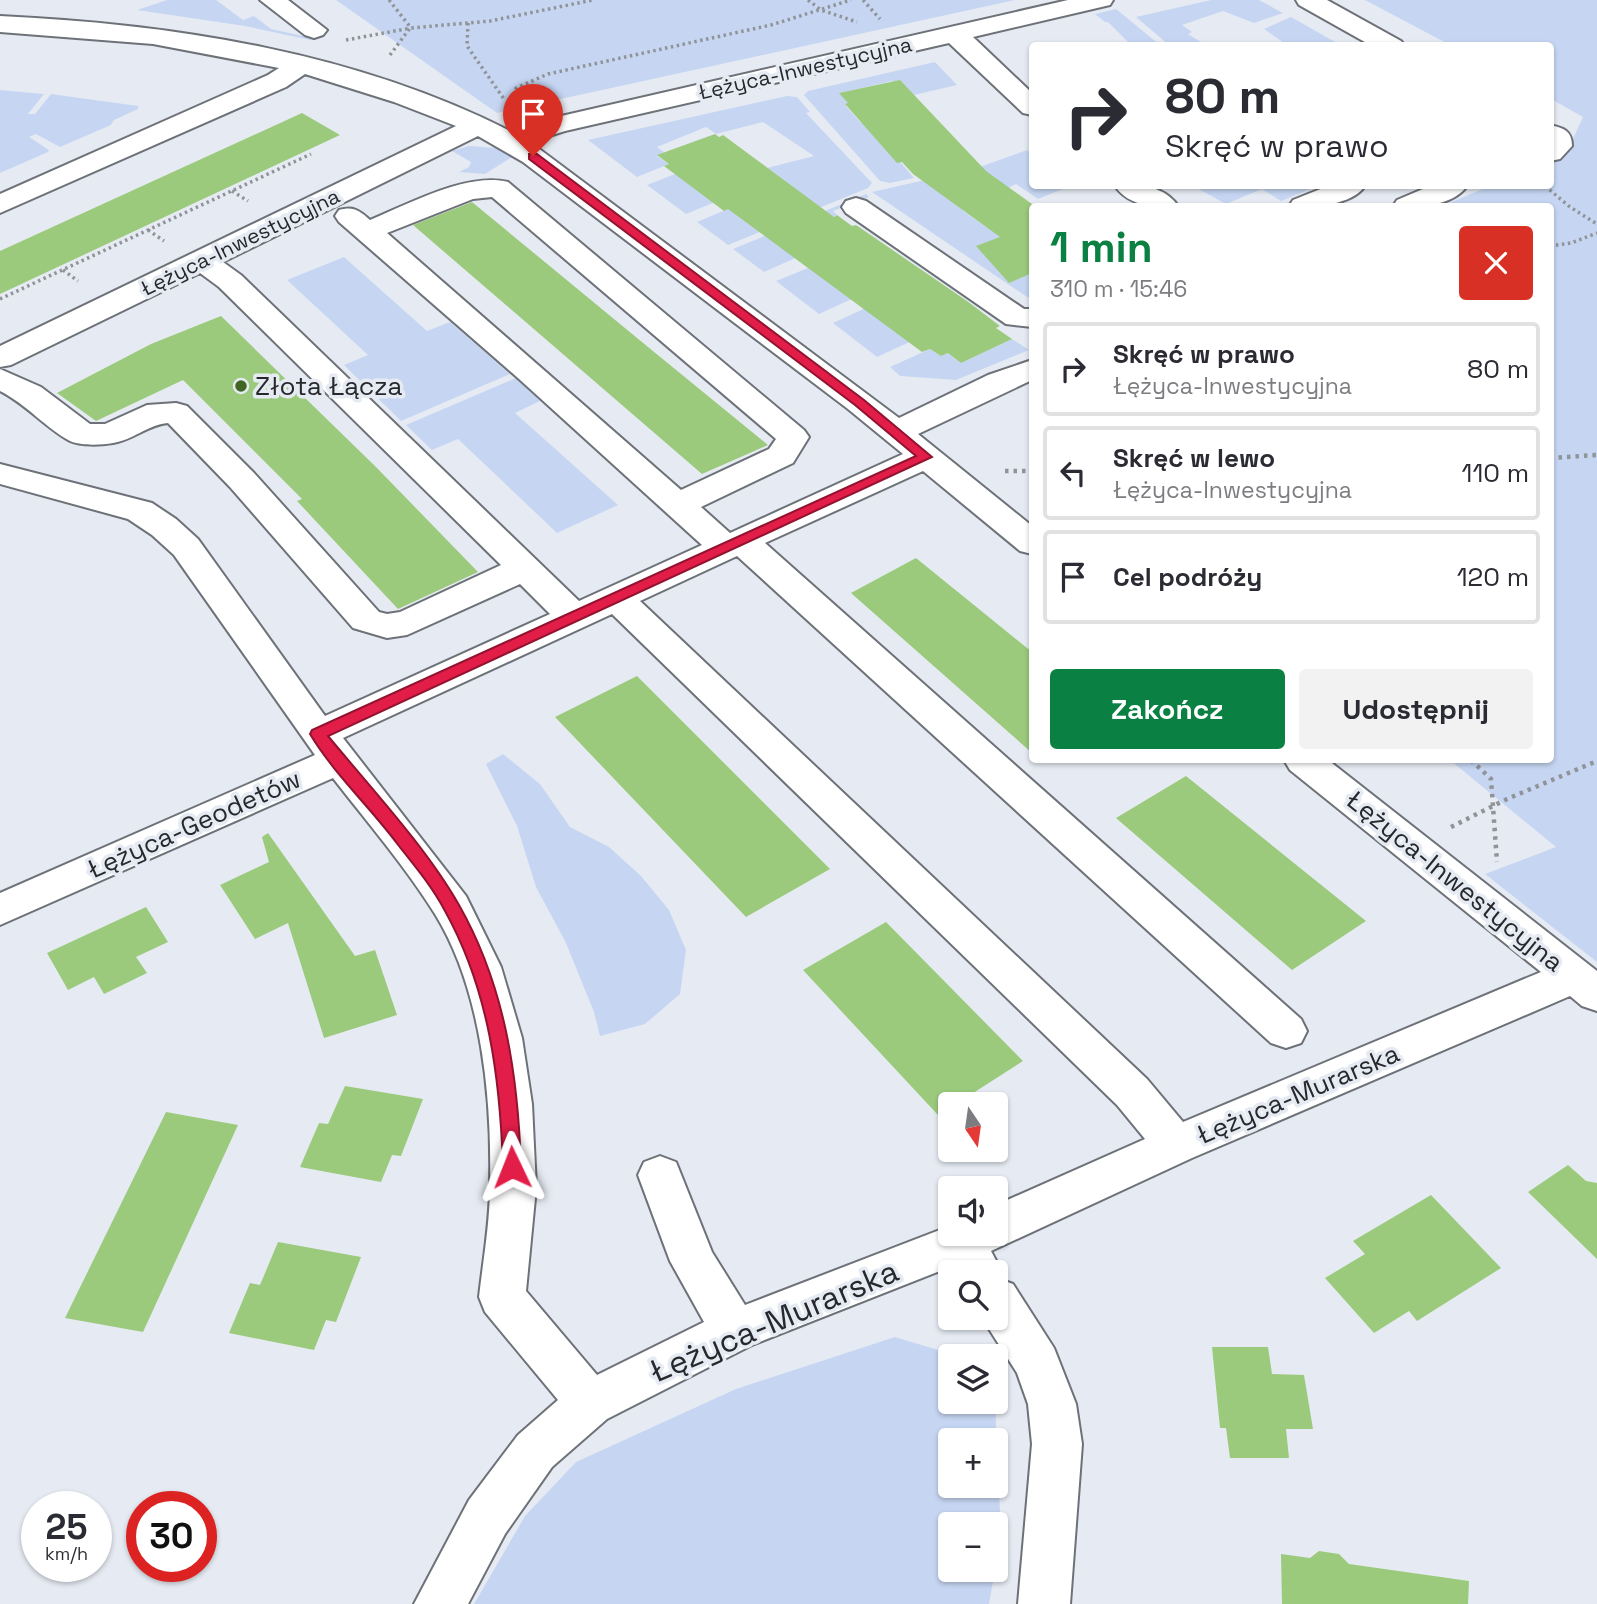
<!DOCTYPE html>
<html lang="pl">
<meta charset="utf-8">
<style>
:root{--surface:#fff;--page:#f2f2f3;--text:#2b2b33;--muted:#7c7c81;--line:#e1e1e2;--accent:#0b8043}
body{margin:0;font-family:"Space Grotesk",sans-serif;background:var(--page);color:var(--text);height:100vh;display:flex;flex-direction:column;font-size:26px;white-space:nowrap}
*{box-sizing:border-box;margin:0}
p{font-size:23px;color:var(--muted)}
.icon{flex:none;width:38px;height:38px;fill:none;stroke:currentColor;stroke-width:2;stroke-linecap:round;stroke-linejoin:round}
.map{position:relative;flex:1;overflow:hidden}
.drawer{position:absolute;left:1029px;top:203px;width:525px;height:560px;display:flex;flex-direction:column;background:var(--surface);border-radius:7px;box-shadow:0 2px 5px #0004}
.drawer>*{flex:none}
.banner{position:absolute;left:1029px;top:42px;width:525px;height:147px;border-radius:7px;box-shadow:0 2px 5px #0004;background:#fff;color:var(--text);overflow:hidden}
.needle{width:46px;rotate:167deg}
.fabs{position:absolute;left:938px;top:1092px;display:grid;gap:14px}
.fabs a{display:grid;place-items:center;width:70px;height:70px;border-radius:7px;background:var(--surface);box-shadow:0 2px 5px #0004;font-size:35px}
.speed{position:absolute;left:21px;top:1491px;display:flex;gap:14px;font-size:35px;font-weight:700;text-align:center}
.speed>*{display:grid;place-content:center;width:91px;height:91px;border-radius:50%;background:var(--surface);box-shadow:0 2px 5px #0004;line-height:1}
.speed small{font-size:18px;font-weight:400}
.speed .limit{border:10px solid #d22;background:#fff;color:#111}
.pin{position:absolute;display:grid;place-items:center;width:60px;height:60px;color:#fff;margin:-72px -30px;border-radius:50% 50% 50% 0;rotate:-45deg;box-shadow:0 0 7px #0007}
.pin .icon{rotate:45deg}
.me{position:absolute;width:77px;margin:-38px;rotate:358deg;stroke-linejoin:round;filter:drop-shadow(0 0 5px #0008)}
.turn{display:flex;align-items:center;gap:24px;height:147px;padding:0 21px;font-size:32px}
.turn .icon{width:91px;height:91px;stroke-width:2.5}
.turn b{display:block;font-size:49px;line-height:60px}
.round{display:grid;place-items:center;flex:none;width:74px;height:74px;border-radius:7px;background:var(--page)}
.headline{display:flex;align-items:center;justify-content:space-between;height:119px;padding:0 21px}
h1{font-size:42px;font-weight:600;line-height:52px;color:var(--accent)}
.cta{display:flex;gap:14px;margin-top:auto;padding:14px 21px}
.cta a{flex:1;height:80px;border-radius:7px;background:var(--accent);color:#fff;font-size:28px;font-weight:600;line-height:80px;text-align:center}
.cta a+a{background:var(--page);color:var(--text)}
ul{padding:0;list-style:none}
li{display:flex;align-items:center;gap:21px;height:94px;margin:0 14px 10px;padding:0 7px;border:4px solid var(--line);border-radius:7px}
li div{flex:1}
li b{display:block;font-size:26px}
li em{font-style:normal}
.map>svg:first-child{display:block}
.green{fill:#c6d6f2;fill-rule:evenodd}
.building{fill:#9bca7c}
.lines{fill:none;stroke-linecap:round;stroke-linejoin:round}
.minor-casing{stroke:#6d7178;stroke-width:4}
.path-far1{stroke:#909499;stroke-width:3.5;stroke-dasharray:2.5 3.5;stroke-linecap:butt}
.path{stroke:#909499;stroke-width:4.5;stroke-dasharray:3.5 5;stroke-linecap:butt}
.minor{fill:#fff;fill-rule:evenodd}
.route{fill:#e11d48;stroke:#92132f;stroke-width:2}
.poi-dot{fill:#406621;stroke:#e6ebf3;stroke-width:2.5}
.labels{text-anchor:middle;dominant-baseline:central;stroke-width:7;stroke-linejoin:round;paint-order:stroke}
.far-street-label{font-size:21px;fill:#26282b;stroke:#e6ebf3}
.poi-label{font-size:26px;fill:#26282b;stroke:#e6ebf3;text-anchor:start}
.street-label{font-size:26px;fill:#26282b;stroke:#e6ebf3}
.near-street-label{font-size:32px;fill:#26282b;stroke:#e6ebf3}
</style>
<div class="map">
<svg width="1597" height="1604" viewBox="0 0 1597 1604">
<rect width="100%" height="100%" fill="#e6ebf3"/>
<path class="green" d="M 167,0 L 216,0 L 243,20 L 254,16 L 271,29 L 312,38 L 310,40 L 245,26 L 137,10 Z
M 336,0 L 1015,0 L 497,113 Z
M 1211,0 L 1259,0 L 1283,13 L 1254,23 L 1223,11 L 1182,25 L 1192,32 L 1188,34 L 1207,46 L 1169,45 L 1136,17 Z
M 1365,0 L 1597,0 L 1597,962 L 1485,874 L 1556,847 L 1450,760 L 1550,760 L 1550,206 L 1442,206 L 1490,186 L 1550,186 L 1551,159 L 1567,152 L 1583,117 L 1551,99 L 1550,46 L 1450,45 Z
M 1116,9 L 1160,45 L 1131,45 L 1108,22 L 1105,22 L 1095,14 Z
M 1291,17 L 1337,43 L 1330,46 L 1287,45 L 1264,29 Z
M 935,62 L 957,85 L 914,95 L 907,88 L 900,89 L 892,81 L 840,93 L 848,103 L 845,105 L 861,123 L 866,122 L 914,178 L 890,183 L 880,181 L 804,95 L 808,91 Z
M 0,90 L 44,94 L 28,114 L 35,114 L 51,94 L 138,106 L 138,109 L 114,120 L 111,125 L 60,147 L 36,134 L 29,137 L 49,150 L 48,152 L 0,173 Z
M 787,96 L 797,97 L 810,112 L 806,113 L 872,183 L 868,188 L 728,245 L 697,222 L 730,208 L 795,189 L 772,171 L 768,173 L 763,169 L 814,156 L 763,122 L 716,134 L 706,127 L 657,147 L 664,152 L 657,156 L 669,164 L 637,177 L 588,140 Z
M 469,146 L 497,148 L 512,157 L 485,174 L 459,172 L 469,167 L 471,162 L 452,151 Z
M 1027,150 L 1032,155 L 1032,186 L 1070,186 L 1038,199 L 1016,184 L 962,210 L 986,227 L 994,224 L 1027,275 L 1032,273 L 1032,297 L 1027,297 L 872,192 L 974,169 Z
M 680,172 L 720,200 L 686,214 L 647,185 Z
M 1198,186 L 1318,186 L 1281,201 L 1262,189 L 1226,204 L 1195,187 Z
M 866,194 L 869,197 L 833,211 L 837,215 L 786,236 L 800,256 L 764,272 L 733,249 Z
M 344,257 L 427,331 L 450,322 L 510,374 L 401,421 L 344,365 L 368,355 L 287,280 Z
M 813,266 L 856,297 L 819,314 L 776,281 Z
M 870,306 L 916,339 L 877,357 L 833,323 Z
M 1012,339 L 1029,350 L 956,380 L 900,376 L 890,367 L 930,349 L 941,356 L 948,353 L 961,363 Z
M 516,378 L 540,401 L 515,413 L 618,505 L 557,533 L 458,439 L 432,450 L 406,425 Z
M 503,754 L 540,784 L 570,827 L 609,847 L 641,876 L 669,910 L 686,950 L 680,994 L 645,1024 L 600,1036 L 594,1012 L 566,943 L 536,887 L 517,826 L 486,764 Z
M 895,1337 L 958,1356 L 950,1356 L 950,1402 L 995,1402 L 1001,1535 L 996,1564 L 996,1524 L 950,1524 L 950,1570 L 995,1570 L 989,1604 L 474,1604 L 525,1516 L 576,1462 L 736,1389 ZM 950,1440 L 996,1440 L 996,1486 L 950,1486 Z"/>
<path class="building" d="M 900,80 L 986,171 L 1032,204 L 1032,273 L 1009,283 L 976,246 L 1000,237 L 913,174 L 902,162 L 897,163 L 845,104 L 848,103 L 839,93 Z
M 302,113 L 340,135 L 0,294 L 0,251 Z
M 715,134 L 719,137 L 723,135 L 834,217 L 837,215 L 852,226 L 856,225 L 967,301 L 1000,326 L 996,328 L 1012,339 L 961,363 L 948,353 L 941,356 L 930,349 L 922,352 L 728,209 L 724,211 L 664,166 L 669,164 L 657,155 Z
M 472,202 L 648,347 L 768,445 L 702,474 L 413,225 Z
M 221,316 L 376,467 L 478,572 L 398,609 L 297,501 L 302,499 L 183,380 L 96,421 L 57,393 L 151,344 Z
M 916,558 L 1032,652 L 1032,753 L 851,593 Z
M 637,676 L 830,869 L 746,917 L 555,717 Z
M 1186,776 L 1366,921 L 1292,970 L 1116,818 Z
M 268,833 L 355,956 L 375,950 L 397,1015 L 324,1038 L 288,923 L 255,939 L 220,885 L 269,862 L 262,837 Z
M 146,907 L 168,942 L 136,957 L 147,973 L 104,994 L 94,977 L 68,990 L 47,953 Z
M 886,922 L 1023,1061 L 956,1104 L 950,1104 L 950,1108 L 938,1115 L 803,970 Z
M 345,1086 L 423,1099 L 401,1156 L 392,1155 L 381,1182 L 300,1167 L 319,1123 L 328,1124 Z
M 166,1112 L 238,1125 L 143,1332 L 65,1318 Z
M 1568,1165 L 1586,1181 L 1597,1183 L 1597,1259 L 1528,1192 Z
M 1431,1195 L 1501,1268 L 1417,1321 L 1409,1311 L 1374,1333 L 1325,1278 L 1365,1254 L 1353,1241 Z
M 278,1242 L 361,1257 L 336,1322 L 326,1320 L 314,1350 L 229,1333 L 250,1283 L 260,1285 Z
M 1212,1347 L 1268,1347 L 1272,1374 L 1304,1375 L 1313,1429 L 1286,1429 L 1289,1458 L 1230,1458 L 1226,1428 L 1220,1428 Z
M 1319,1551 L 1339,1554 L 1349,1564 L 1469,1581 L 1468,1604 L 1282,1604 L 1281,1554 L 1310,1558 Z"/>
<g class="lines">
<g class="minor-casing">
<path id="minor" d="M 260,0 L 288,0 L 327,30 L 323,35 L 314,38 L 305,35 Z
M 1068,0 L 1113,0 L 1110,5 L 973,37 L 1032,93 L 1032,115 L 1023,113 L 949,43 L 565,131 L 530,142 L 899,418 L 988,375 L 1032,360 L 1032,380 L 918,434 L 1032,526 L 1032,554 L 1020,551 L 923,471 L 765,543 L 1301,1019 L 1307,1031 L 1301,1043 L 1286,1048 L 1271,1043 L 737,556 L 640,601 L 1147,1079 L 1183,1122 L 1541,972 L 1290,770 L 1284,760 L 1328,760 L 1597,971 L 1597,1011 L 1582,1006 L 1570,996 L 1192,1158 L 991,1251 L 1002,1272 L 999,1279 L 1013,1284 L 1054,1348 L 1076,1404 L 1082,1444 L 1070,1604 L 1018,1604 L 1032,1444 L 1028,1404 L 1017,1373 L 982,1318 L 996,1318 L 996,1272 L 953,1272 L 950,1267 L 752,1345 L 607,1419 L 552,1467 L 505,1534 L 468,1604 L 414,1604 L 469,1500 L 518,1435 L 558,1400 L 485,1312 L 479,1297 C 483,1261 490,1223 490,1186 C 492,1099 482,990 435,914 C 405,866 367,822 333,778 L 0,925 L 0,893 L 315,755 L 174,555 L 152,535 L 128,519 L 0,484 L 0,464 L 152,503 L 176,519 L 198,539 L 325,716 L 550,614 L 520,584 L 407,635 L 387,638 L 353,628 L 230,487 L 168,423 C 147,425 133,440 113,443 C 101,445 81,446 70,441 C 47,429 26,404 0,391 L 0,369 L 41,387 L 90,424 L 105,424 L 147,405 L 176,403 L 187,406 L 254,473 L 379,612 L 387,614 L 400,612 L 501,565 L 219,287 L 200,273 L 11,365 L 0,367 L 0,346 L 456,126 L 394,102 L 305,74 L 286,87 L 0,213 L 0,194 L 268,75 L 279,68 L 153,44 L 0,32 L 0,16 C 173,24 355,52 510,131 L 557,117 ZM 478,136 L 523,162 L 848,409 L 903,454 L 730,533 L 701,507 L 793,463 L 809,437 L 804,430 L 508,182 C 467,172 409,204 370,220 C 359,210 353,206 339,210 L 335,216 L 339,222 L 518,378 L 702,545 L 579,601 L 241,275 L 223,262 ZM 492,197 L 776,439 L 769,449 L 681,490 L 387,233 L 473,199 ZM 612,614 L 1117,1105 L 1145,1139 L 996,1205 L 996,1234 L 950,1234 L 950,1226 L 745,1305 L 712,1252 L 676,1162 L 660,1156 L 644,1162 L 638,1175 L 670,1261 L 704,1322 L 597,1375 L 526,1291 L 536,1188 L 532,1104 L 522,1038 L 501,967 L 466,896 L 343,738 Z
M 1296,0 L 1327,0 L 1401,41 L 1405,46 L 1372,46 L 1299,5 Z
M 1550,125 C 1564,128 1572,131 1572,146 L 1560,159 L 1550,161 Z
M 1115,186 C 1137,184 1164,185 1178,206 C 1156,208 1129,207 1115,186 Z
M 1328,186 L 1365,186 C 1351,206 1311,208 1289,206 L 1293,200 Z
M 1430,186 L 1467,186 C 1452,207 1416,208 1393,206 L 1397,200 Z
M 856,198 L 866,201 L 1024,309 L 1032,309 L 1032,327 L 1006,324 L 846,213 L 842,207 L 846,201 Z"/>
</g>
<path class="path-far1" d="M 389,0 L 411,28 L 490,21 L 593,0
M 808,0 L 821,10 L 857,22
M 863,0 L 880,19
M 468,23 L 467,46 L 504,99
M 346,40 L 411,28
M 390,55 L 410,28
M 509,106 L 516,88 L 548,74 L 771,25 L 851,0
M 1545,186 L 1570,207 L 1597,224
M 232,191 L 248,201
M 148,230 L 164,241
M 1550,246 L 1571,243 L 1597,233
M 63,270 L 78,281
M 0,299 L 311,154"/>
<path class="path" d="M 1550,458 L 1597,455
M 1005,471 L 1032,471
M 1471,760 L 1491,779 L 1497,862
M 1451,827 L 1507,799 L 1597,761"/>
<use href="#minor" class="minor"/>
</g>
<path class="route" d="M 529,154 L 537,154 L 864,400 L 932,457 L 328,736 C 370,787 426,847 459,905 C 505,986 518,1075 521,1167 L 519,1173 L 512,1175 L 506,1173 L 503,1167 C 500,1078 489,990 445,911 C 433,888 415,866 399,846 C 371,808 334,774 310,734 L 312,730 L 916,456 L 855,405 L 529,159 Z"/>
<circle class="poi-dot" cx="241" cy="386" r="7"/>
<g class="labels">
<g class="far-street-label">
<text transform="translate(805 68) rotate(-13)">Łężyca-Inwestycyjna</text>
<text transform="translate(240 242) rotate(-26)">Łężyca-Inwestycyjna</text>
</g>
<g class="poi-label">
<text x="255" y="386">Złota Łącza</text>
</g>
<g class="street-label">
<text transform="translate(194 824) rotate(-24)">Łężyca-Geodetów</text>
<text transform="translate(1455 881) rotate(39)">Łężyca-Inwestycyjna</text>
<text transform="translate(1298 1094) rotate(-23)">Łężyca-Murarska</text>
</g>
<g class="near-street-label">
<text transform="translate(774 1321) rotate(-23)">Łężyca-Murarska</text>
</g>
</g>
</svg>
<div class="fabs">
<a><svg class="needle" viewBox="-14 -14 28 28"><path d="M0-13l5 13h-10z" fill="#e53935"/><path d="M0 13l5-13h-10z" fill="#7c7c81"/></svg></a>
<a><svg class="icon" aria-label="sound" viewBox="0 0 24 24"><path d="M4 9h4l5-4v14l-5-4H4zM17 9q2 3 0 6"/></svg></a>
<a><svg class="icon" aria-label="search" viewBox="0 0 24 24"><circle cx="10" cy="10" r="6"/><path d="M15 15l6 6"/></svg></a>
<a><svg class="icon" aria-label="layers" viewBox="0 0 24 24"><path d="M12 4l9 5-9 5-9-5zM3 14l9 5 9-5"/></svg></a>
<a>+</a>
<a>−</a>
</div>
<div class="speed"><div>25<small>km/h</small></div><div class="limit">30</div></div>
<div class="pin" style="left:533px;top:156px;background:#d93025"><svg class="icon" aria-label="arrive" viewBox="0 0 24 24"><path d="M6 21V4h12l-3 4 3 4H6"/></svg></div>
<svg class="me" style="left:512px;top:1167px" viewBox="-20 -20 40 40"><path d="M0-17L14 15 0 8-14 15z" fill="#e11d48" stroke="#fff" stroke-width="4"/></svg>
<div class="banner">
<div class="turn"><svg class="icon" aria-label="right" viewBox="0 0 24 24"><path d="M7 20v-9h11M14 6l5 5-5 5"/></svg><div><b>80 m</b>Skręć w prawo</div></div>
</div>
<section class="drawer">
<div class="headline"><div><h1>1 min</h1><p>310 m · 15:46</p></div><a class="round" style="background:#d93025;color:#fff"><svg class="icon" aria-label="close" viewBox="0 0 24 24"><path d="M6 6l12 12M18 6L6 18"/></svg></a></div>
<ul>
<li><svg class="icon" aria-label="right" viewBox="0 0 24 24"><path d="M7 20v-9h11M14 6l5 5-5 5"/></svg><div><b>Skręć w prawo</b><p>Łężyca-Inwestycyjna</p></div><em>80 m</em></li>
<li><svg class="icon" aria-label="left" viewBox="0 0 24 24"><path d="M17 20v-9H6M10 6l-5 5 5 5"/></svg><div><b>Skręć w lewo</b><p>Łężyca-Inwestycyjna</p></div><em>110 m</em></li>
<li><svg class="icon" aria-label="arrive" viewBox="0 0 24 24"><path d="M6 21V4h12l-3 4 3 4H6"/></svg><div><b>Cel podróży</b></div><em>120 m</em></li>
</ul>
<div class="cta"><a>Zakończ</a><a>Udostępnij</a></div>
</section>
</div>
